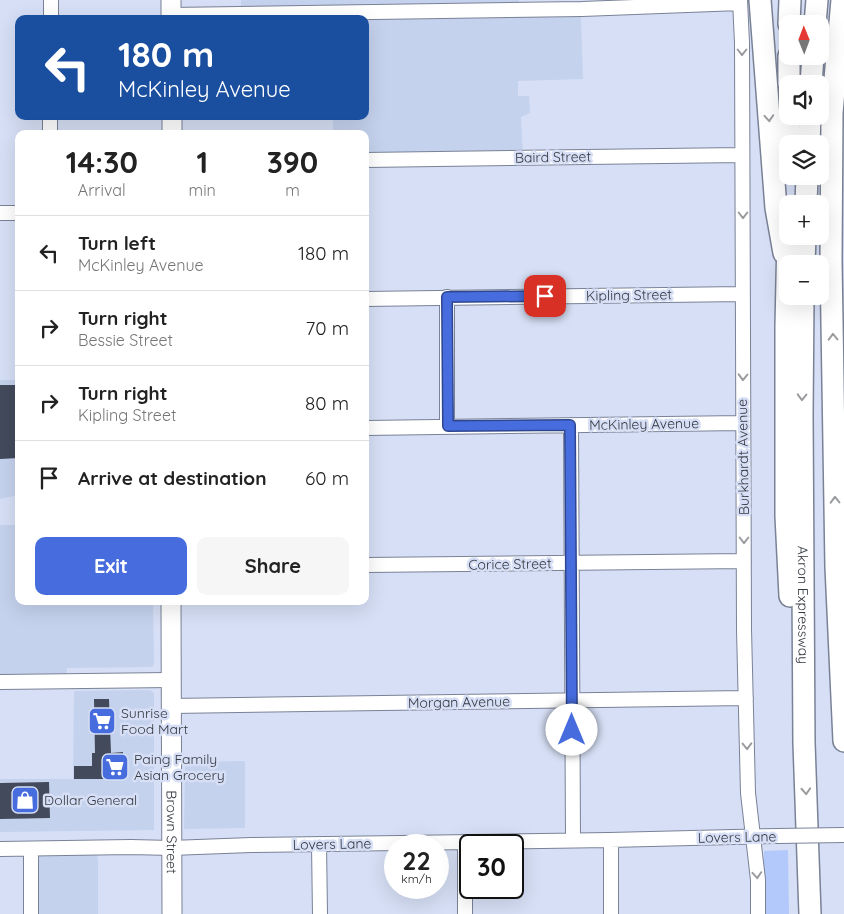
<!DOCTYPE html>
<meta charset="utf-8">
<style>
:root{--surface:#fff;--page:#f6f6f6;--text:#222;--muted:#767676;--line:#e0e0e0;--accent:#466cde}
body{margin:0;font-family:Quicksand,sans-serif;background:var(--page);color:var(--text);height:100vh;display:flex;flex-direction:column;font-size:19px;white-space:nowrap}
*{box-sizing:border-box;margin:0}
p{font-size:16px;color:var(--muted)}
.icon{flex:none;width:28px;height:28px;fill:none;stroke:currentColor;stroke-width:2;stroke-linecap:round;stroke-linejoin:round}
.map{position:relative;flex:1;overflow:hidden}
.side{position:absolute;left:15px;top:130px;width:354px;height:475px;display:flex;flex-direction:column;background:var(--surface);border-radius:10px;box-shadow:0 5px 20px #0002}
.side>*{flex:none}
.banner{position:absolute;left:15px;top:15px;width:354px;height:105px;border-radius:10px;box-shadow:0 5px 20px #0002;background:#1a4fa0;color:#fff;overflow:hidden}
.needle{width:32px;rotate:359deg}
.buttons{position:absolute;left:779px;top:15px;display:grid;gap:10px}
.buttons a{display:grid;place-items:center;width:50px;height:50px;border-radius:10px;background:var(--surface);box-shadow:0 5px 20px #0002;font-size:25px}
.speed{position:absolute;left:384px;top:834px;display:flex;gap:10px;font-size:25px;font-weight:700;text-align:center}
.speed>*{display:grid;place-content:center;width:65px;height:65px;border-radius:50%;background:var(--surface);box-shadow:0 5px 20px #0002;line-height:1}
.speed small{font-size:12px;font-weight:400}
.speed .limit{border:2px solid #111;border-radius:8px;background:#fff;color:#111}
.pin{position:absolute;display:grid;place-items:center;width:42px;height:42px;color:#fff;margin:-21px;border-radius:10px;box-shadow:0 2px 8px #0006}
.me{position:absolute;width:55px;margin:-28px;rotate:0deg;stroke-linejoin:round;filter:drop-shadow(0 0 4px #0008)}
.turn{display:flex;align-items:center;gap:18px;height:105px;padding:0 20px;font-size:22px}
.turn .icon{width:65px;height:65px;stroke-width:2.5}
.turn b{display:block;font-size:35px;line-height:42px}
.eta{display:flex;justify-content:space-evenly;align-items:center;height:85px;text-align:center}
.eta b{font-size:30px;font-weight:700;line-height:35px}
.primary-button{display:flex;gap:10px;margin-top:auto;padding:10px 20px}
.primary-button a{flex:1;height:58px;border-radius:10px;background:var(--accent);color:#fff;font-size:20px;font-weight:700;line-height:58px;text-align:center}
.primary-button a+a{background:var(--page);color:var(--text)}
ul{padding:0;list-style:none}
li{display:flex;align-items:center;gap:15px;height:75px;padding:0 20px;border-top:1px solid var(--line)}
li div{flex:1}
li b{display:block;font-size:19px}
li em{font-style:normal}
.map>svg:first-child{display:block}
.built{fill:#c5d2ed}
.green{fill:#b4c9fb}
.building{fill:#424a5c}
.lines{fill:none;stroke-linecap:round;stroke-linejoin:round}
.minor-casing{stroke:#7a8296;stroke-width:16}
.major-casing{stroke:#7a8296;stroke-width:21}
.highway-casing{stroke:#7a8296;stroke-width:24}
.minor{stroke:#fff;stroke-width:14}
.major{stroke:#fff;stroke-width:19}
.highway{stroke:#fff;stroke-width:21}
.minor-bridge-casing{stroke:#7a8296;stroke-width:16;stroke-linecap:butt}
.minor-bridge{stroke:#fff;stroke-width:14}
.oneway{stroke:#9a9ca0}
.route-casing{stroke:#2e4690;stroke-width:12}
.route{stroke:#466cde;stroke-width:9}
.labels{text-anchor:middle;dominant-baseline:central;stroke-width:5;stroke-linejoin:round;paint-order:stroke}
.street-label{font-size:14px;fill:#353941;stroke:#d6dff5}
.poi-label{font-size:14px;fill:#353941;stroke:#d6dff5;text-anchor:start}
</style>
<div class="map">
<svg width="844" height="914" viewBox="0 0 844 914">
<rect width="100%" height="100%" fill="#d6dff5"/>
<path class="built" d="M 241,0 L 519,0 L 519,10 L 582,9 L 581,20 L 583,79 L 518,81 L 518,96 L 529,96 L 530,113 L 521,117 L 523,158 L 365,160 L 365,134 L 333,134 L 333,116 L 365,116 L 365,19 L 241,19 Z
M 0,380 L 19,380 L 19,495 L 0,499 Z
M 0,525 L 19,525 L 19,601 L 153,601 L 154,664 L 152,667 L 67,668 L 66,681 L 0,682 Z
M 150,690 L 154,693 L 154,830 L 0,832 L 0,779 L 73,779 L 74,691 Z
M 245,761 L 245,828 L 184,829 L 185,762 Z
M 96,847 L 98,862 L 98,914 L 31,914 L 31,849 Z"/>
<path class="green" d="M 788,850 L 789,914 L 764,914 L 764,851 Z"/>
<path class="building" d="M 0,385 L 19,385 L 19,458 L 0,459 Z
M 94,699 L 109,699 L 111,753 L 123,752 L 123,779 L 74,779 L 74,766 L 92,766 L 92,753 L 95,753 Z
M 49,782 L 50,818 L 0,819 L 0,783 Z"/>
<g class="lines">
<g class="minor-casing">
<path id="minor" d="M 740,0 L 742,43 L 744,629 L 748,793 L 758,880 L 758,914
M 171,15 L 582,9 L 740,3
M 51,19 L 51,0
M 50,134 L 50,116
M 365,160 L 741,155
M 0,213 L 19,213
M 447,297 L 447,426
M 365,299 L 743,294
M 571,425 L 573,840
M 365,428 L 743,423
M 365,565 L 744,561
M 0,682 L 171,680
M 171,706 L 746,698
M 319,844 L 320,914
M 0,849 L 131,847 L 171,848 L 251,845 L 609,840 L 777,836
M 31,914 L 31,849
M 465,914 L 465,843
M 611,914 L 611,840"/>
</g>
<g class="major-casing">
<g id="major">
<path d="M 171,19 L 171,0"/>
<path d="M 172,134 L 172,116"/>
<path id="s1" d="M 171,601 L 172,914"/>
</g>
</g>
<g class="highway-casing">
<g id="highway">
<path d="M 760,0 L 776,208 L 784,253"/>
<path d="M 842,0 L 832,113 L 831,261 L 836,567 L 844,741"/>
<path d="M 789,24 L 790,0"/>
<path d="M 815,24 L 817,0"/>
<path d="M 789,56 L 789,84"/>
<path d="M 811,84 L 813,56"/>
<path d="M 789,144 L 789,116"/>
<path d="M 809,144 L 810,116"/>
<path d="M 806,204 L 807,176"/>
<path d="M 788,236 L 786,327 L 786,516 L 790,596"/>
<path d="M 804,264 L 805,236"/>
<path id="s2" d="M 803,296 L 802,415 L 804,743 L 810,914"/>
</g>
</g>
<use href="#minor" class="minor"/>
<use href="#major" class="major"/>
<use href="#highway" class="highway"/>
<g class="minor-bridge-casing">
<path id="minor-bridge" d="M 777,836 L 844,835"/>
</g>
<use href="#minor-bridge" class="minor-bridge"/>
</g>
<defs><path id="oneway-chevron" d="M-2-3.5L2.5 0L-2 3.5" fill="none" stroke-width="1.6" stroke-linecap="round" stroke-linejoin="round" transform="scale(1.25)"/></defs>
<g class="oneway">
<use href="#oneway-chevron" transform="translate(742 52) rotate(90)"/>
<use href="#oneway-chevron" transform="translate(769 118) rotate(86)"/>
<use href="#oneway-chevron" transform="translate(743 215) rotate(90)"/>
<use href="#oneway-chevron" transform="translate(833 337) rotate(-91)"/>
<use href="#oneway-chevron" transform="translate(743 377) rotate(91)"/>
<use href="#oneway-chevron" transform="translate(802 397) rotate(91)"/>
<use href="#oneway-chevron" transform="translate(835 500) rotate(-91)"/>
<use href="#oneway-chevron" transform="translate(744 540) rotate(90)"/>
<use href="#oneway-chevron" transform="translate(747 746) rotate(89)"/>
<use href="#oneway-chevron" transform="translate(806 791) rotate(87)"/>
<use href="#oneway-chevron" transform="translate(757 875) rotate(86)"/>
</g>
<g class="lines">
<g class="route-casing">
<path id="route" d="M 545,296 L 447,297 L 448,426 L 570,425 L 572,730"/>
</g>
<use href="#route" class="route"/>
</g>
<defs>
<g id="supermarket-square" transform="scale(1.4375)"><rect x="-9" y="-9" width="18" height="18" rx="4" fill="#466cde" stroke="#d6dff5"/><path d="M-6-5.5h2.5l.6 2H6L4.5 2H-2.5L-4.4-4H-6ZM-1.5 3.2a1.3 1.3 0 1 0 .1 0ZM3 3.2a1.3 1.3 0 1 0 .1 0Z" fill="#fff"/></g>
<g id="shop-square" transform="scale(1.4375)"><rect x="-9" y="-9" width="18" height="18" rx="4" fill="#466cde" stroke="#d6dff5"/><path d="M-5-2.5h2.3a2.7 3.5 0 0 1 5.4 0H5L5.5 6h-11ZM-1.5-2.5h3a1.5 2.3 0 0 0-3 0Z" fill="#fff"/></g>
</defs>
<g fill-rule="evenodd">
<use href="#supermarket-square" x="102" y="721"/>
<use href="#supermarket-square" x="115" y="767"/>
<use href="#shop-square" x="25" y="800"/>
</g>
<g class="labels">
<g class="street-label">
<text transform="translate(553 157) rotate(-1)">Baird Street</text>
<text transform="translate(629 295) rotate(-1)">Kipling Street</text>
<text transform="translate(644 424) rotate(-1)">McKinley Avenue</text>
<text transform="translate(743 457) rotate(-91)">Burkhardt Avenue</text>
<text transform="translate(510 564) rotate(-1)">Corice Street</text>
<text stroke="none"><textPath href="#s2" startOffset="309">Akron Expressway</textPath></text>
<text transform="translate(459 702) rotate(-1)">Morgan Avenue</text>
<text stroke="none"><textPath href="#s1" startOffset="231">Brown Street</textPath></text>
<text transform="translate(737 837) rotate(-1)">Lovers Lane</text>
<text transform="translate(332 844) rotate(-1)">Lovers Lane</text>
</g>
<g class="poi-label">
<text x="121" y="713">Sunrise<tspan x="121" dy="16">Food Mart</tspan></text>
<text x="134" y="759">Paing Family<tspan x="134" dy="16">Asian Grocery</tspan></text>
<text x="44" y="800">Dollar General</text>
</g>
</g>
</svg>
<div class="buttons">
<a><svg class="needle" viewBox="-14 -14 28 28"><path d="M0-13l5 13h-10z" fill="#e53935"/><path d="M0 13l5-13h-10z" fill="#767676"/></svg></a>
<a><svg class="icon" aria-label="sound" viewBox="0 0 24 24"><path d="M4 9h4l5-4v14l-5-4H4zM17 9q2 3 0 6"/></svg></a>
<a><svg class="icon" aria-label="layers" viewBox="0 0 24 24"><path d="M12 4l9 5-9 5-9-5zM3 14l9 5 9-5"/></svg></a>
<a>+</a>
<a>−</a>
</div>
<div class="speed"><div>22<small>km/h</small></div><div class="limit">30</div></div>
<div class="pin" style="left:545px;top:296px;background:#d93025"><svg class="icon" aria-label="arrive" viewBox="0 0 24 24"><path d="M6 21V4h12l-3 4 3 4H6"/></svg></div>
<svg class="me" style="left:572px;top:730px" viewBox="-20 -20 40 40"><circle r="19" fill="#fff"/><path d="M0-13L10 11 0 6-10 11z" fill="#466cde"/></svg>
<div class="banner">
<div class="turn"><svg class="icon" aria-label="left" viewBox="0 0 24 24"><path d="M17 20v-9H6M10 6l-5 5 5 5"/></svg><div><b>180 m</b>McKinley Avenue</div></div>
</div>
<section class="side">
<div class="eta">
<div><b>14:30</b><p>Arrival</p></div>
<div><b>1</b><p>min</p></div>
<div><b>390</b><p>m</p></div>
</div>
<ul>
<li><svg class="icon" aria-label="left" viewBox="0 0 24 24"><path d="M17 20v-9H6M10 6l-5 5 5 5"/></svg><div><b>Turn left</b><p>McKinley Avenue</p></div><em>180 m</em></li>
<li><svg class="icon" aria-label="right" viewBox="0 0 24 24"><path d="M7 20v-9h11M14 6l5 5-5 5"/></svg><div><b>Turn right</b><p>Bessie Street</p></div><em>70 m</em></li>
<li><svg class="icon" aria-label="right" viewBox="0 0 24 24"><path d="M7 20v-9h11M14 6l5 5-5 5"/></svg><div><b>Turn right</b><p>Kipling Street</p></div><em>80 m</em></li>
<li><svg class="icon" aria-label="arrive" viewBox="0 0 24 24"><path d="M6 21V4h12l-3 4 3 4H6"/></svg><div><b>Arrive at destination</b></div><em>60 m</em></li>
</ul>
<div class="primary-button"><a>Exit</a><a>Share</a></div>
</section>
</div>
